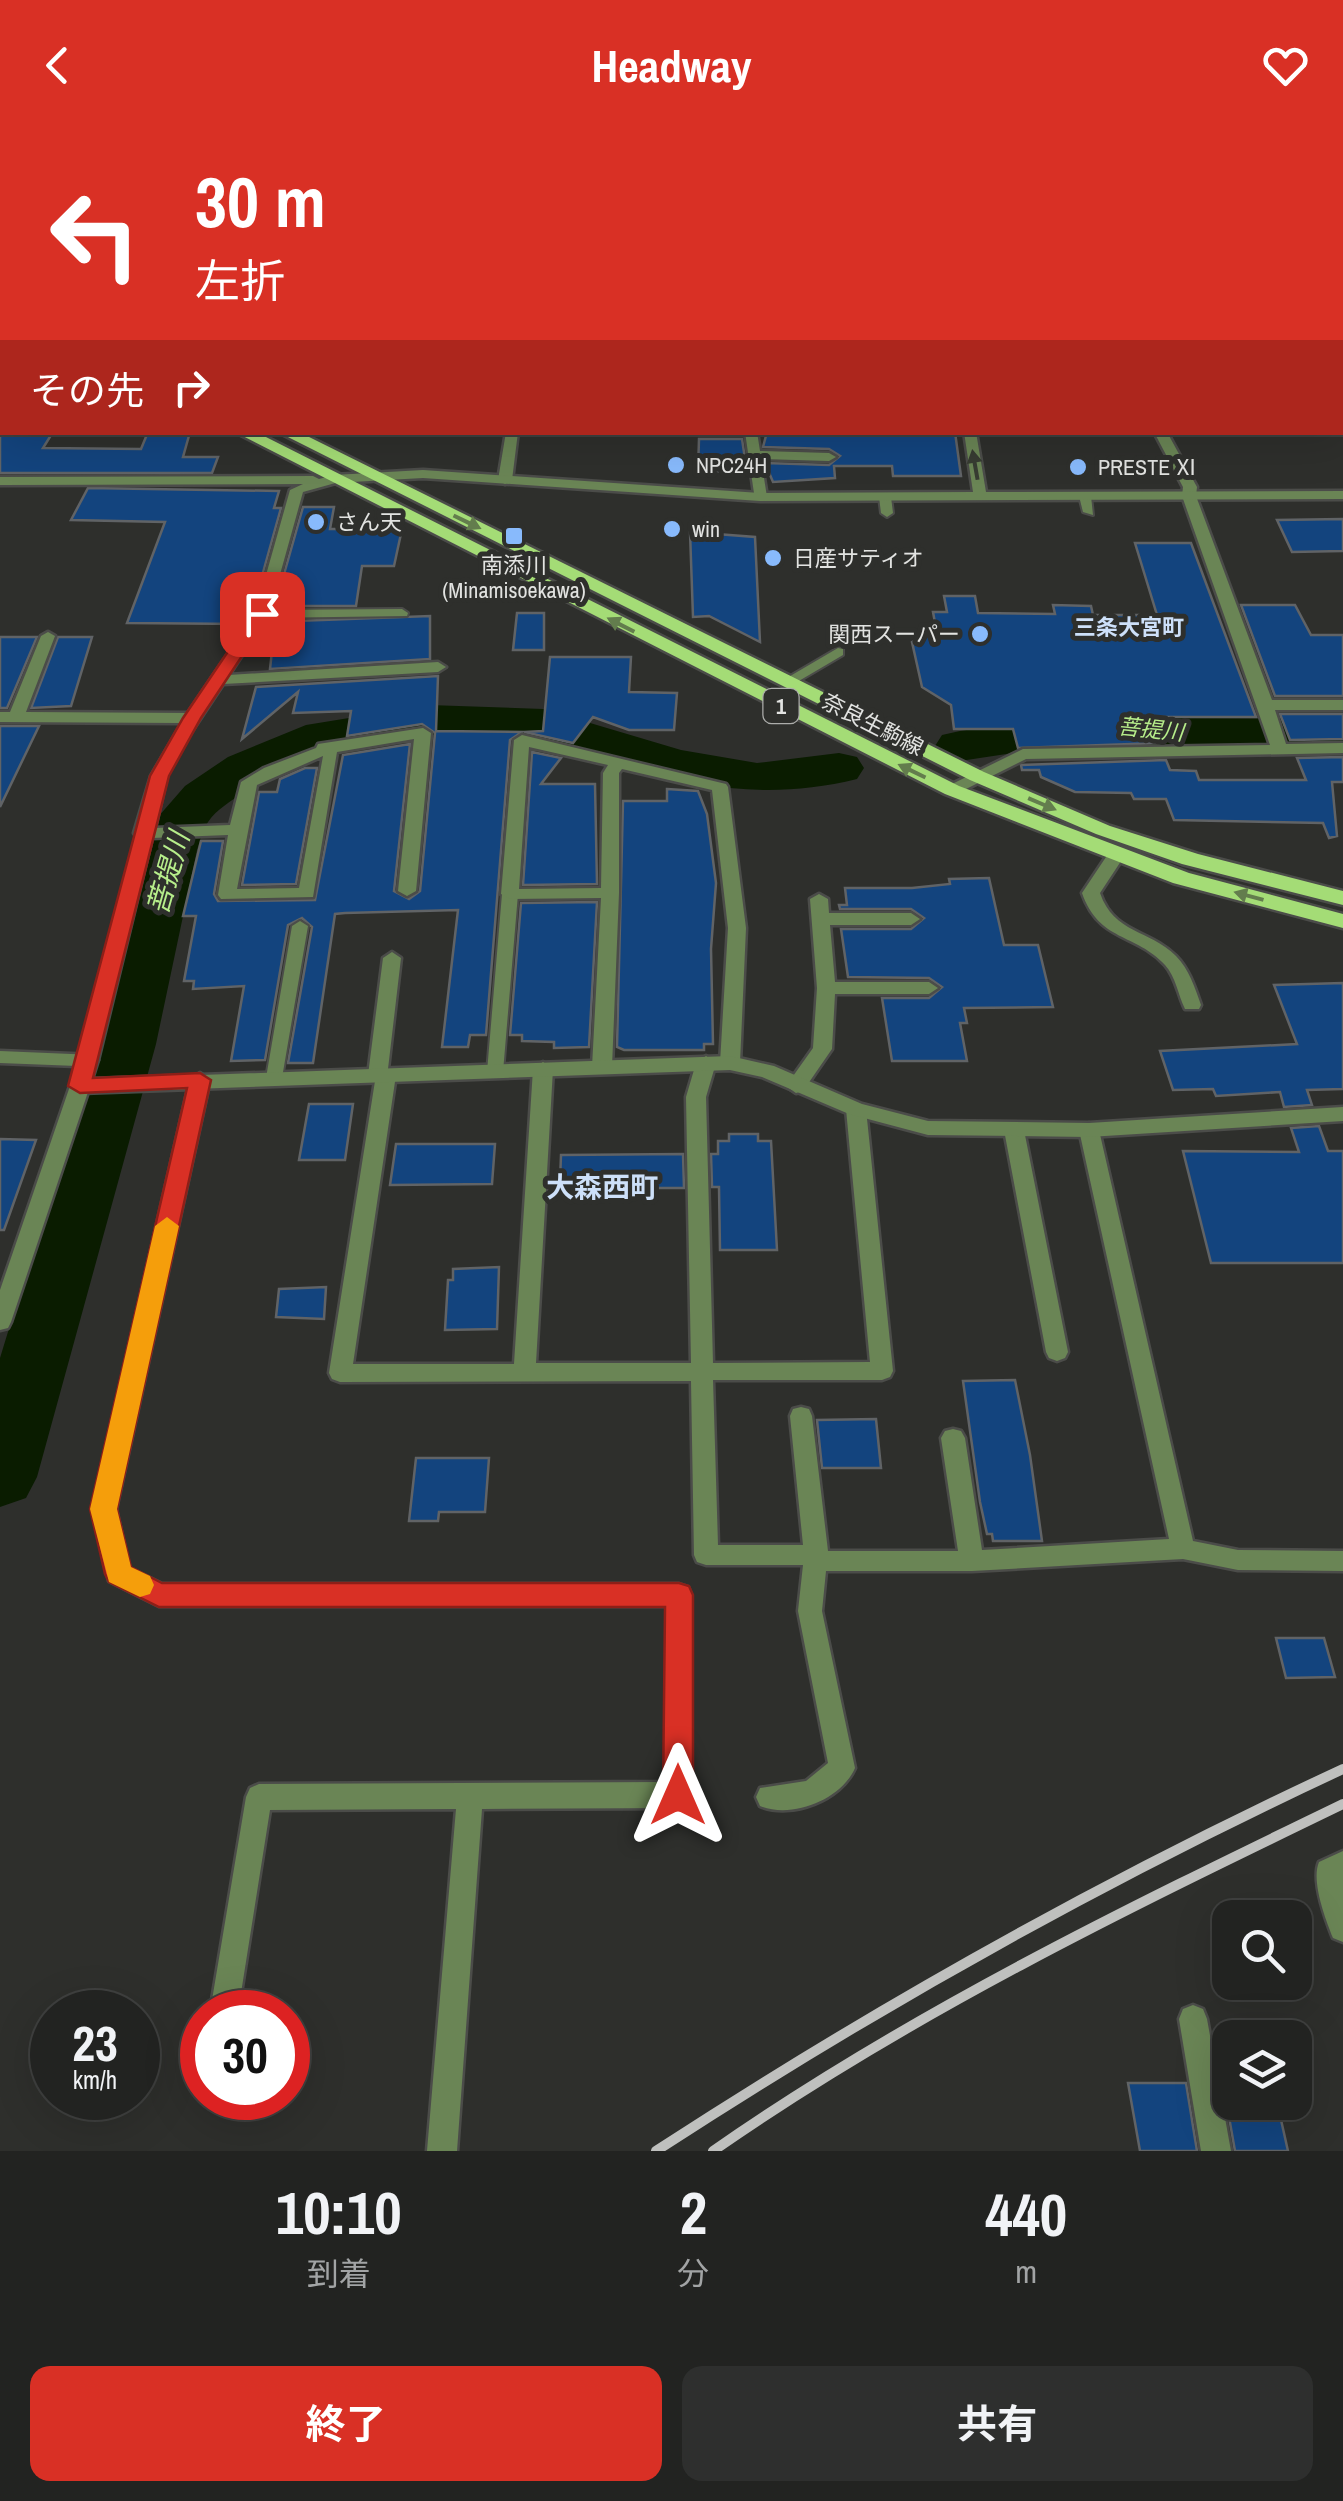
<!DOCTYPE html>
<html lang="ja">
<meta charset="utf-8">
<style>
:root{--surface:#222321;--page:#2e2f2e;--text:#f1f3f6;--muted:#a2a4a5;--line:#3f403f;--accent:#d93025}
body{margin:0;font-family:"Archivo Narrow","Noto Sans JP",sans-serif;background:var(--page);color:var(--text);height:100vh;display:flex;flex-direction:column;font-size:38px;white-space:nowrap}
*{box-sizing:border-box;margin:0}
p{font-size:32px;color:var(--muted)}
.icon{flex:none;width:55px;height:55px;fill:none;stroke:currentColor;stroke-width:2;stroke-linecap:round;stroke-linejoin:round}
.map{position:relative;height:2021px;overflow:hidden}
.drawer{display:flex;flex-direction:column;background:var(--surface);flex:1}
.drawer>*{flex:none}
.guide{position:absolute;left:0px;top:0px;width:1345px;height:305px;box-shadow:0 10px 40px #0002,0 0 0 2px var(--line);background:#d93025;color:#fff;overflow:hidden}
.fabs{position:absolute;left:1212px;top:1770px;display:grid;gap:20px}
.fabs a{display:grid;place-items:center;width:100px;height:100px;border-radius:20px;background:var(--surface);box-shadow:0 10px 40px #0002,0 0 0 2px var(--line);font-size:50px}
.speed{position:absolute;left:30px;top:1860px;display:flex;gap:20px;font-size:50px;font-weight:700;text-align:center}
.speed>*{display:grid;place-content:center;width:130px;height:130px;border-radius:50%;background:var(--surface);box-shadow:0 10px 40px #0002,0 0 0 2px var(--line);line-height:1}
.speed small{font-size:25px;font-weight:400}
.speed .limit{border:15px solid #d22;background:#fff;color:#111}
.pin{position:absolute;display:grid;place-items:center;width:85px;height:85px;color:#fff;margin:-42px;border-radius:20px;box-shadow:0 5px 15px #0006}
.me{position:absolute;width:110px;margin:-55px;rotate:0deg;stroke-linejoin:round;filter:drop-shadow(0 0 8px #0008)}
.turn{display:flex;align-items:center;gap:35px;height:210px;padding:0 30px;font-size:45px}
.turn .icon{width:130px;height:130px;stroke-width:2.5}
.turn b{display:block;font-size:70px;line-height:85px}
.then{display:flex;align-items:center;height:95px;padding:0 30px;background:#0003;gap:20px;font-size:38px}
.eta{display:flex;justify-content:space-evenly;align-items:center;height:170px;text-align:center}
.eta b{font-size:60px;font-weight:700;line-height:70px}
.action{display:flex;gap:20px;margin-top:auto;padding:20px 30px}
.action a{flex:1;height:115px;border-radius:20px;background:var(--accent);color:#fff;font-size:40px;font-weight:700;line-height:115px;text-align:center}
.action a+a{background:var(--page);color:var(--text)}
header{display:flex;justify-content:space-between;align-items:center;height:130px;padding:0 30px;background:var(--accent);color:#fff;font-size:45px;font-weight:700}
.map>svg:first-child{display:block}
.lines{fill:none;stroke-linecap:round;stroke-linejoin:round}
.river{fill:#0a1c00;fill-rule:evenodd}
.building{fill:#13447e;stroke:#606366;stroke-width:2.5}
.service-casing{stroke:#4b4c49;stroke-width:4}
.minor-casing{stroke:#4b4c49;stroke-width:5}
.tertiary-casing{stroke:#4b4c49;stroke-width:5}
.primary-casing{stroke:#4b4c49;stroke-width:5}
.service{fill:#6a8555;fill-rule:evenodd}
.minor{fill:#6a8555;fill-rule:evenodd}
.tertiary{fill:#6a8555;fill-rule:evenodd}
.primary{fill:#a4dc76;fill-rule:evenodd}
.rail{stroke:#bfc0be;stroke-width:10}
.oneway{fill:#373c32}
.oneway2{fill:#637d4d}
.route{fill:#d93025;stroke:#8d1f18;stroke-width:2.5}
.slow{fill:#f59e0b}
.poi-dot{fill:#88bafc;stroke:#2e2f2c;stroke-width:4}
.labels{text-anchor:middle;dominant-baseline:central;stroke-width:10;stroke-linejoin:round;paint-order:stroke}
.far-poi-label{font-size:22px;fill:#e2e3e1;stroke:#2e2f2c;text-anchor:start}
.far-neighbourhood-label{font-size:22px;font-weight:bold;fill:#cde0f9;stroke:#2e2f2c}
.shield{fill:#2e2f2c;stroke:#acadab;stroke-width:2.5}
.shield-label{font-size:22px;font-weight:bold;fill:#e2e3e1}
.far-street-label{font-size:22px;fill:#e2e3e1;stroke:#2e2f2c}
.far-water-label{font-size:22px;font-style:italic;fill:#b7ee8b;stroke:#2e2f2c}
.water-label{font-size:28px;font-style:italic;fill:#b7ee8b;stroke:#2e2f2c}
.neighbourhood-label{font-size:28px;font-weight:bold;fill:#cde0f9;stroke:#2e2f2c}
</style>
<header><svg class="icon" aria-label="back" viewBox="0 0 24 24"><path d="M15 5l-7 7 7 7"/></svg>Headway<svg class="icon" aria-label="heart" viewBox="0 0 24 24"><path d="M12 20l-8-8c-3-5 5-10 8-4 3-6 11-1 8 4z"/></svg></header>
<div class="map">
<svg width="1343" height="2021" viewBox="0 0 1343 2021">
<rect width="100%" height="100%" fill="#2e2f2c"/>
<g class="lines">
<path class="river" d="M 429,575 L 543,579 L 681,620 L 757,633 L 839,623 L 857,627 L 864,638 L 857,649 C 775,669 705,660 625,635 C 597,626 566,612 537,609 C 440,596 326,606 243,663 C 231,671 217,679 208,692 C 203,700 200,711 197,720 L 156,914 L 37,1347 L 26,1368 L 0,1377 L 0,1228 L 96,914 L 143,720 L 158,687 L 185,656 L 228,627 L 306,595 Z
M 1112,578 L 1169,588 L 1343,589 L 1343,619 L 1169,618 L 1112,608 L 960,631 L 942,627 L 935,616 L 942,605 L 960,601 Z"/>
</g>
<path class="building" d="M 0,302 L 53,302 L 43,318 L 141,319 L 148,302 L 190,302 L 183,327 L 218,327 L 212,343 L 0,343 Z
M 767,302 L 955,302 L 961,346 L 893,346 L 892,336 L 834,336 L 835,348 L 773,352 L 765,333 L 829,335 L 840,326 L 829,319 L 763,317 Z
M 699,309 L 742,309 L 747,342 L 698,341 Z
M 88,358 L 279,361 L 274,378 L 281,378 L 252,482 L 244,494 L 127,493 L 165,392 L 71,390 Z
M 303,377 L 334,377 L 330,399 L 402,399 L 394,436 L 362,436 L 356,476 L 275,476 Z
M 1343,389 L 1343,421 L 1292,422 L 1277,390 Z
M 690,402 L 755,407 L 760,512 L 709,486 L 693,487 Z
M 1135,413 L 1191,413 L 1256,587 L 1150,587 L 1160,613 L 1018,618 L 1013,599 L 954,599 L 951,575 L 922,557 L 912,512 L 936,498 L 933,482 L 947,482 L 944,466 L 975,466 L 978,483 L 1055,484 L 1053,475 L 1091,476 L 1093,485 L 1157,485 Z
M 1241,475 L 1295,475 L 1311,505 L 1343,505 L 1343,566 L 1275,566 Z
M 517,483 L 544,483 L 544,520 L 513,520 Z
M 430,486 L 430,529 L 270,539 L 275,494 L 268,492 Z
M 0,507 L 37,507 L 7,578 L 0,578 Z
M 58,507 L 92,507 L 71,576 L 31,578 Z
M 550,527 L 631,527 L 629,562 L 677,563 L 674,600 L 629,600 L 593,587 L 573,613 L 524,602 L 543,601 Z
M 438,546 L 436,601 L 522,602 L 510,610 L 486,905 L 470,905 L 468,917 L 442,917 L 458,780 L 345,783 L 335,784 L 313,933 L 288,933 L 312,797 L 302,788 L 288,795 L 265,930 L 231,931 L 244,856 L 193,859 L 194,851 L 184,851 L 196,786 L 183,786 L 201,711 L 223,711 L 214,764 L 218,771 L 315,770 L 343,625 L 410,614 L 394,761 L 409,769 L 420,761 L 435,603 L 422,594 L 347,606 L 351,581 L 293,583 L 298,562 L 242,609 L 256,557 Z
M 1280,584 L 1343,584 L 1343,609 L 1290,610 Z
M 0,596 L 39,596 L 0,677 Z
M 532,622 L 561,628 L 541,654 L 595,654 L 597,754 L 523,755 Z
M 1343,627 L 1343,652 L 1332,652 L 1337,706 L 1329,708 L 1323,693 L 1174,690 L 1166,669 L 1134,669 L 1131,663 L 1075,662 L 1041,647 L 1039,640 L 1022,640 L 1021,635 L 1166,630 L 1170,640 L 1196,641 L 1199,650 L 1306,650 L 1297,628 Z
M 305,638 L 317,638 L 296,754 L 242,755 L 259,662 L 277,662 L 280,649 Z
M 667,659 L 698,661 L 707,684 L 716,753 L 711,819 L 713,914 L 704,914 L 704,920 L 624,920 L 617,917 L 623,671 L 667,671 Z
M 989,748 L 1004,815 L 1038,815 L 1053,877 L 964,878 L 967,893 L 960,893 L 967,931 L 892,931 L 882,868 L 929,868 L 942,857 L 929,848 L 848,847 L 841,799 L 911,799 L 924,788 L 911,779 L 840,779 L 839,775 L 847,775 L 845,758 L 912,758 L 950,754 L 949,749 Z
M 597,772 L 589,917 L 554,918 L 554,912 L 522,911 L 522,905 L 510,905 L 521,773 Z
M 1343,853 L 1343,959 L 1307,960 L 1312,975 L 1284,977 L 1280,962 L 1216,966 L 1213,959 L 1173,960 L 1160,921 L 1297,914 L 1274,855 Z
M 309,974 L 353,974 L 345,1030 L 299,1030 Z
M 1319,996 L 1328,1021 L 1343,1021 L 1343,1133 L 1211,1133 L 1183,1021 L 1299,1022 L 1291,998 Z
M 729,1004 L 758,1004 L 758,1011 L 771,1011 L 777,1120 L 720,1120 L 719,1057 L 712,1057 L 711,1024 L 718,1024 L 718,1011 L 729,1011 Z
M 0,1009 L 36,1010 L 4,1100 L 0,1100 Z
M 396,1014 L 495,1014 L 492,1054 L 390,1055 Z
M 683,1024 L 684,1058 L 630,1058 L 631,1051 L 560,1051 L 561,1025 Z
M 499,1137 L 497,1199 L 445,1200 L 448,1150 L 453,1150 L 453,1139 Z
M 326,1157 L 324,1189 L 276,1187 L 279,1159 Z
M 1015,1250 L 1030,1325 L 1042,1411 L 993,1411 L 992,1404 L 987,1404 L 980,1372 L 963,1251 Z
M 876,1289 L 881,1338 L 822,1338 L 817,1290 Z
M 416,1328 L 489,1328 L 485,1382 L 439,1382 L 438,1391 L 409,1391 Z
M 1276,1508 L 1324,1508 L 1335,1547 L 1286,1548 Z
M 1128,1953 L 1186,1953 L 1197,2021 L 1140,2021 Z
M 1223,1953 L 1230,1953 L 1230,1972 L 1277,1972 L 1288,2021 L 1235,2021 Z"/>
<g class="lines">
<g class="service-casing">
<path id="service" d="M 1220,0 L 1228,0 L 1229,2 L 1221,2 Z
M 1085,362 L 1091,366 L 1093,385 L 1083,382 L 1079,366 Z
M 885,363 L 891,367 L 893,383 L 887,387 L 881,383 L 879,367 Z
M 402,479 L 408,483 L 407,486 L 262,488 L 256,484 L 262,480 Z
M 838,518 L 843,519 L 843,525 L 792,555 L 782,555 L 780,552 Z
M 510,759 L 518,764 L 503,942 L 495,948 L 487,942 L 502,764 Z
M 300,791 L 308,796 L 282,948 L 274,954 L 266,948 L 292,796 Z"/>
</g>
<g class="minor-casing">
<path id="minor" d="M 711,0 L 721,0 L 721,2 L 711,2 Z
M 1342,83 L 1343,83 L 1343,90 L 1342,90 Z
M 1342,152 L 1343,152 L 1343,158 L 1342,158 Z
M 0,172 L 2,172 L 2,178 L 0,178 Z
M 1342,177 L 1343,177 L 1343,183 L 1342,183 Z
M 1342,289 L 1343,289 L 1343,297 L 1342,297 Z
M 506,302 L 518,302 L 512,350 L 505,354 L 498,350 Z
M 745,302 L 757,302 L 760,321 L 829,323 L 836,327 L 829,331 L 761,329 L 767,367 L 755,370 Z
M 1154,302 L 1167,302 L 1197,357 L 1196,366 L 1272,570 L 1343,570 L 1343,580 L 1275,580 L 1286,614 L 1343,613 L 1343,623 L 1026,629 L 958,663 L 946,663 L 946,657 L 1023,619 L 1270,615 L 1182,366 L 1183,357 Z
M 334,345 L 341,349 L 339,352 L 303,362 L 269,484 L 229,545 L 438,532 L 446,537 L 438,542 L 223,554 L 178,622 L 167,646 L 155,698 L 230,695 L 241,652 L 264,638 L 316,618 L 318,614 L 423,598 L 431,603 L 416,761 L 407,766 L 398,761 L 414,609 L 337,622 L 313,767 L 221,769 L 218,765 L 228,705 L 152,708 L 98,930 L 95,935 L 81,935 L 78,930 L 136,706 L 134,703 L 151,646 L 182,593 L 0,592 L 0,582 L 10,582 L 41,506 L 48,502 L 55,506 L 26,582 L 188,583 L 255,484 L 290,360 L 303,354 L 0,355 L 0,347 L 313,346 L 319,349 ZM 323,626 L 299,758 L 237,759 L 257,655 Z
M 522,605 L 726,654 L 728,657 L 746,798 L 740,933 L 737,938 L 723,938 L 720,933 L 728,798 L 712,660 L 622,639 L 619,643 L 619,763 L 612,937 L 602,944 L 595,942 L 592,937 L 601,768 L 510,769 L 501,764 L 514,610 ZM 529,617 L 608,635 L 603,643 L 601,758 L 519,759 Z
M 1116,720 L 1125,725 L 1100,763 C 1114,804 1149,799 1176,826 C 1189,839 1195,858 1201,875 L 1199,879 L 1185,879 C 1178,865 1176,847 1165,835 C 1136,803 1099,812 1082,763 L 1110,721 Z
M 819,764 L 828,769 L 829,783 L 911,783 L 920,789 L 911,795 L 830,795 L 835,852 L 929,852 L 938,858 L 929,864 L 835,864 L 832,919 L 803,961 L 796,963 L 786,956 L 813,918 L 817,858 L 810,769 Z
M 392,822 L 401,828 L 388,939 L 396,945 L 353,1234 L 514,1234 L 533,939 L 543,932 L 553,939 L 536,1233 L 691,1233 L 686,967 L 696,933 L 706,926 L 716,933 L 706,967 L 713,1233 L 870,1232 L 846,979 L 856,972 L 866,979 L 893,1241 L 890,1247 L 882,1250 L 713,1250 L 718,1415 L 803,1415 L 790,1286 L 793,1279 L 801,1277 L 809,1279 L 812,1286 L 828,1421 L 958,1421 L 941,1308 L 945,1301 L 953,1299 L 961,1301 L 965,1308 L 982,1420 L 1169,1409 L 1079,1000 L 1089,993 L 1099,1000 L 1193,1411 L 1238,1420 L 1343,1421 L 1343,1441 L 1238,1440 L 1183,1429 L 972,1441 L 826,1441 L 822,1481 L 855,1638 C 841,1670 792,1689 760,1676 L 756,1667 L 760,1658 L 806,1651 L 828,1633 L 798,1481 L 803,1435 L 706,1435 L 697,1432 L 694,1425 L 691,1251 L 340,1252 L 332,1249 L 329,1243 L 375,951 L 368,945 L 383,828 Z
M 200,943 L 210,950 L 116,1379 L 129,1438 L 162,1454 L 679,1454 L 688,1457 L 691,1465 L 691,1665 L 687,1674 L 678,1678 L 482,1679 L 457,2021 L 427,2021 L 456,1679 L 270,1680 L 238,1882 L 210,1882 L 246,1667 L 250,1658 L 259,1654 L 665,1652 L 667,1476 L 159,1476 L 109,1451 L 92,1379 L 190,950 Z
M 80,949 L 90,956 L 11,1192 L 8,1198 L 0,1200 L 0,1160 L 70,956 Z
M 1014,993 L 1024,1000 L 1068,1222 L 1065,1228 L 1057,1231 L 1049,1228 L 1046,1222 L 1004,1000 Z
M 1343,1721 L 1343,1812 L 1333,1808 C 1325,1788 1311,1751 1319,1732 Z
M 1193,1875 L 1203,1879 L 1207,1889 L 1231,2021 L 1201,2021 L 1179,1889 L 1183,1879 Z"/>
</g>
<g class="tertiary-casing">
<path id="tertiary" d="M 911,0 L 921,0 L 922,2 L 912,2 Z
M 1342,23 L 1343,23 L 1343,29 L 1342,29 Z
M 0,28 L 2,28 L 2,34 L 0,34 Z
M 964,302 L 976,302 L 986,362 L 1343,361 L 1343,369 L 760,371 L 423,348 L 334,353 L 327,349 L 334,345 L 423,340 L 760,363 L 973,362 Z
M 0,921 L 95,925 L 98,930 L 92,949 L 730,926 L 774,936 L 862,974 L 928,991 L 1089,993 L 1343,977 L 1343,991 L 1089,1007 L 928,1005 L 849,984 L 762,947 L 730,940 L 80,963 L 70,956 L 77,936 L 0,933 Z"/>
</g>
<g class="primary-casing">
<path id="primary" d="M 0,155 L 2,155 L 2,164 L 0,164 Z
M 0,175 L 2,175 L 2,184 L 0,184 Z
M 235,302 L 256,302 L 959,656 L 1189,743 L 1343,784 L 1343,798 L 1173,753 L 945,664 Z
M 278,302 L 299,302 L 984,642 L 1110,696 L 1198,724 L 1343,761 L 1343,775 L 1182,734 L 1096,704 L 970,650 Z"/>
</g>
<use href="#service" class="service"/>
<use href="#minor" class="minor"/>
<use href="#tertiary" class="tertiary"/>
<use href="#primary" class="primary"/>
<path class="rail" d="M 656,2021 C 877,1877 1104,1750 1343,1639
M 713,2021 C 911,1883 1126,1779 1343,1674"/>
</g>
<defs><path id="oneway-solid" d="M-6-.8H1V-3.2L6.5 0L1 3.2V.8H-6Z" transform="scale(2.5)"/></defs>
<use class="oneway" href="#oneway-solid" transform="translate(975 335) rotate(-100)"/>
<g class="oneway2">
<use href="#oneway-solid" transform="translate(467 392) rotate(26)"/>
<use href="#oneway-solid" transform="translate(621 495) rotate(-153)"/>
<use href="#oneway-solid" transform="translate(912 641) rotate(-154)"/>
<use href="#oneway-solid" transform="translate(1042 674) rotate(23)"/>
<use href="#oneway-solid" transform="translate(1249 766) rotate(-165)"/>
</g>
<path class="route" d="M 256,480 L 270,484 L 201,588 L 169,646 L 93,948 L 200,943 L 211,950 L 117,1379 L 131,1437 L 162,1453 L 679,1453 L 689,1456 L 693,1465 L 693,1665 L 689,1675 L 678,1680 L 667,1675 L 663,1665 L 665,1477 L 159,1477 L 109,1452 L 105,1444 L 90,1379 L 187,958 L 80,963 L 68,956 L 150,646 L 183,588 Z"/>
<path class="slow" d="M 167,1087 L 179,1096 L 117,1379 L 131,1437 L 150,1446 L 154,1455 L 150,1464 L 140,1467 L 109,1452 L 90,1379 L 155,1096 Z"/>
<g class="poi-dot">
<circle cx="676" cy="335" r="10"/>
<circle cx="1078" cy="337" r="10"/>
<circle cx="316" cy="392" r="10"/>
<circle cx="672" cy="399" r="10"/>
<rect x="504" y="396" width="20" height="20" rx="5"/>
<circle cx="773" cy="428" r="10"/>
<circle cx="980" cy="504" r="10"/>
</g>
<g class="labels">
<g class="far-poi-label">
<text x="696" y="335">NPC24H</text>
<text x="1098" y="337">PRESTE Ⅺ</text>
<text x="336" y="392">さん天</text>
<text x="692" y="399">win</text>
<text x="793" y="428">日産サティオ</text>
<text x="514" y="435" text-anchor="middle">南添川<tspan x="514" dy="25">(Minamisoekawa)</tspan></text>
<text x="960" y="504" text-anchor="end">関西スーパー</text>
</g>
<g class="far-neighbourhood-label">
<text x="1129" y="497">三条大宮町</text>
</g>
<rect class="shield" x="763.5" y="559" width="35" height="34" rx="8"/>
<g class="shield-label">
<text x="781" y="576">1</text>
</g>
<g class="far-street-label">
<text transform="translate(873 594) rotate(27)">奈良生駒線</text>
</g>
<g class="far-water-label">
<text transform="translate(1151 599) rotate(6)">菩提川</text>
</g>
<g class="water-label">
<text transform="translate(168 743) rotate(-74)">菩提川</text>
</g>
<g class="neighbourhood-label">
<text x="602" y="1057">大森西町</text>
</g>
</g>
</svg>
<div class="fabs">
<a><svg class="icon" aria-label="search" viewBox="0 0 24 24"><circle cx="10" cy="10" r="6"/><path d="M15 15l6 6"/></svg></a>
<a><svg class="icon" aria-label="layers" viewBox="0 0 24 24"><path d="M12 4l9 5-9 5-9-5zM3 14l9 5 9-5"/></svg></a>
</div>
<div class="speed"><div>23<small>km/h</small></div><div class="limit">30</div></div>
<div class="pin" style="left:262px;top:484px;background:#d93025"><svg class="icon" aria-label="arrive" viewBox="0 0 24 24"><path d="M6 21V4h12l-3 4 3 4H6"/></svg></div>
<svg class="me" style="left:678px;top:1665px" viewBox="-20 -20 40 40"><path d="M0-17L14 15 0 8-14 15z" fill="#d93025" stroke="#fff" stroke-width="4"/></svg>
<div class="guide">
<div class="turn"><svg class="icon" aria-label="left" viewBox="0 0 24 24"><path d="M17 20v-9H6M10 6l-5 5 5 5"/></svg><div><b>30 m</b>左折</div></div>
<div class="then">その先<svg class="icon" aria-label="right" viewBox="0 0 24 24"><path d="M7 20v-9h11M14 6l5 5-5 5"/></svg></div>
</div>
</div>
<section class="drawer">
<div class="eta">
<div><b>10:10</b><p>到着</p></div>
<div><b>2</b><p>分</p></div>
<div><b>440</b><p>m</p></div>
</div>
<div class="action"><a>終了</a><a>共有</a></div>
</section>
